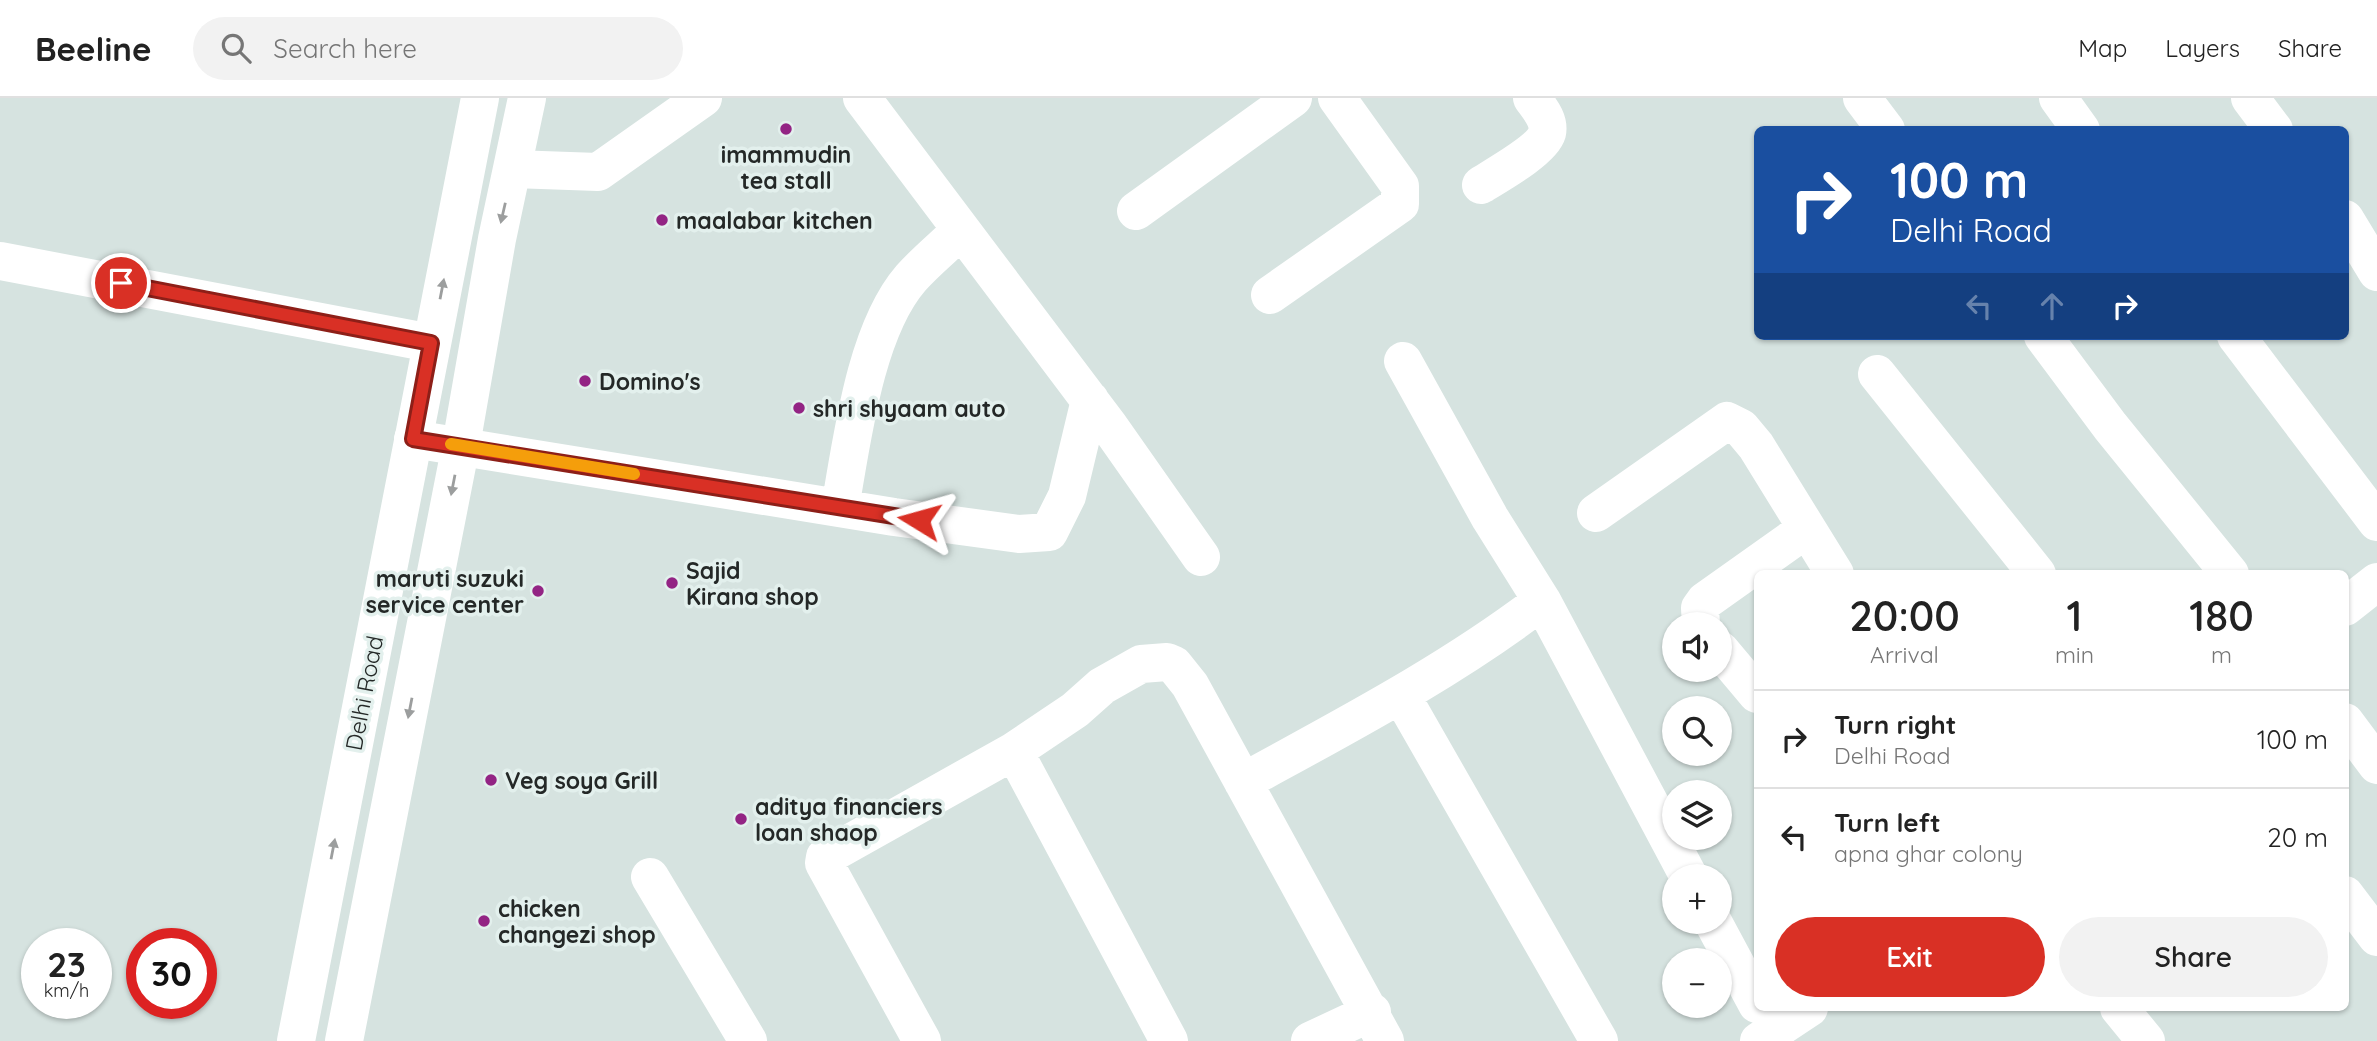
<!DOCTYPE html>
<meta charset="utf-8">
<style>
:root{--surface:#fff;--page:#f2f2f2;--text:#222;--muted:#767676;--line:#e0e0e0;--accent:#d93025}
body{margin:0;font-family:Quicksand,sans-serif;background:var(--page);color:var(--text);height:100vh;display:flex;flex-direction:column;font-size:26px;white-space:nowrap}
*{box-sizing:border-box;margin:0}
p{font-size:23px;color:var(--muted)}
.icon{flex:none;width:38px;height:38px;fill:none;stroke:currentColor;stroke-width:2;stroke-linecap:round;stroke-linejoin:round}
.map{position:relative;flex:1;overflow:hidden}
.panel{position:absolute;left:1754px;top:472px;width:595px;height:441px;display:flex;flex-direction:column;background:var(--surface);border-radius:10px;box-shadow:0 2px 5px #0004}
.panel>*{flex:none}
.guide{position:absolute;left:1754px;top:28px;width:595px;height:214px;border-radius:10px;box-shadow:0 2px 5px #0004;background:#1a4fa0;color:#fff;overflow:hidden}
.fabs{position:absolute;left:1662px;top:514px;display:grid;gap:14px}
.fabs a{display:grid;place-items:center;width:70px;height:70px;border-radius:50%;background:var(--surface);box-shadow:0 2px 5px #0004;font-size:35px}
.speed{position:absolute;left:21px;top:830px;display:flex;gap:14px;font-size:35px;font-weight:700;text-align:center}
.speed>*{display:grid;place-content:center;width:91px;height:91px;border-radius:50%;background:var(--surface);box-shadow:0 2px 5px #0004;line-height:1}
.speed small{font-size:18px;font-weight:400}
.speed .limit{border:10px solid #d22;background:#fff;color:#111}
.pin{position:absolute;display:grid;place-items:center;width:60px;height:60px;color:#fff;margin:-30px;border:4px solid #fff;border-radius:50%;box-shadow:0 2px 7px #0007}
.me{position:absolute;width:77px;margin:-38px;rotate:278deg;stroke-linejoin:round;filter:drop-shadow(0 0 5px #0008)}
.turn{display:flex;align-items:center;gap:24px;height:147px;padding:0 21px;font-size:32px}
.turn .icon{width:91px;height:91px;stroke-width:2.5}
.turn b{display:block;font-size:49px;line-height:60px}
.lanes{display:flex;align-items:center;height:66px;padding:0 21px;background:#0003;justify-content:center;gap:35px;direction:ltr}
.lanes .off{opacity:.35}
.eta{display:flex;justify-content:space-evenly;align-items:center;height:119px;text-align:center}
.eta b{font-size:42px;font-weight:600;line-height:49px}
.button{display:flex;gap:14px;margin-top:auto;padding:14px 21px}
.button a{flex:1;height:80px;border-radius:42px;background:var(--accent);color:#fff;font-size:28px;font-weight:600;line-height:80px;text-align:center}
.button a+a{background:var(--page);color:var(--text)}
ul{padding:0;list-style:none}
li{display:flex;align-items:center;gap:21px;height:98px;padding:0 21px;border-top:2px solid var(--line)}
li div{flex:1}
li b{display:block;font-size:26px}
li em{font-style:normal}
header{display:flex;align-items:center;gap:42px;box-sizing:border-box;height:98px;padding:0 35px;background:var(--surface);border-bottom:2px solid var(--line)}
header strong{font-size:33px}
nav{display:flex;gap:38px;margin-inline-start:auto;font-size:24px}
.search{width:490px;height:63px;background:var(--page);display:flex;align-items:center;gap:18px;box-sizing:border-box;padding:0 24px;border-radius:38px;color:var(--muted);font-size:26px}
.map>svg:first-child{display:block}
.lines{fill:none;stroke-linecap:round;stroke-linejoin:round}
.minor{stroke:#fff;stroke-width:38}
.major{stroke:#fff;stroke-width:38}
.oneway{fill:#9c9e9e}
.route-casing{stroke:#8d1f18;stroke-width:18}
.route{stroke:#d93025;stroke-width:12}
.slow{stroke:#f59e0b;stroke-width:12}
.poi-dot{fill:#932484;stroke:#e3f0ed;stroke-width:2.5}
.labels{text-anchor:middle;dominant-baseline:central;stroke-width:7;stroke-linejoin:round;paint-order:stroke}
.poi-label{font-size:23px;font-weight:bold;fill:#242827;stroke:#e3f0ed;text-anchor:start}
.street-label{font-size:23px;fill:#242827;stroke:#e3f0ed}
</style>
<header>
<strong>Beeline</strong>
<div class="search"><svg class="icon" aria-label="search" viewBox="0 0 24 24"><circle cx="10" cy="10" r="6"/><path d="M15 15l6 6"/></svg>Search here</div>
<nav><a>Map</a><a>Layers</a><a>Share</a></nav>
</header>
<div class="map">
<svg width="2377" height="943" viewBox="0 0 2377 943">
<rect width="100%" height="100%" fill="#d6e3e0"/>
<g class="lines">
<path class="minor" d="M 862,0 L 1109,328 L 1201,459
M 1862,0 L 1886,32
M 2058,0 L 2081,32
M 2250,0 L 2274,32
M 513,71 L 598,74 L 703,0
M 1481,87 C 1497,77 1542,52 1547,35 C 1550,22 1539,10 1532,0
M 1136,113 L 1293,0
M 2345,121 L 2377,174
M 0,163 L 431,245
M 1270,197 L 1400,106 L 1400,88 L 1337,0
M 2043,238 L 2110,328 L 2230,476
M 2236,238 L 2377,424
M 1877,276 L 2037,476
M 413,341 L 894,419 L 1019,436 L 1049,434 L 1067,398 L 1090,302
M 840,410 C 852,342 865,233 911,180 C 926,163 945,148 961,132
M 1596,415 L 1727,323 L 1741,330 L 1756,348 L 1835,476
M 1542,503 L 1689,779
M 2345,509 L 2377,484
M 1701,527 L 1700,510 L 1705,503 L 1805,432
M 1720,552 L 1757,596
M 1401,597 L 1599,943
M 2345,624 L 2377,667
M 1014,653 L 1169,943
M 1243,684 C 1345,628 1449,574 1542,503 L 1490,420 L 1403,263
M 650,779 L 748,943
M 2345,797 L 2377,839
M 1713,824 L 1757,906
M 2119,910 L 2146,943
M 922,943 L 824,765 L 825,759 L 1014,653 L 1075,612 L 1102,588 L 1141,566 L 1167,564 L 1174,567 L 1190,587 L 1385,943
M 1310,943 L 1372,914
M 1759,943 L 1809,910"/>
<path class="major" d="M 296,943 L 480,0
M 344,943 L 461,347 L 497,141 L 527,0"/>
</g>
<defs><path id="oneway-solid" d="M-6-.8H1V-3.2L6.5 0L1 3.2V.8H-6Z" transform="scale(1.75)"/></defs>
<g class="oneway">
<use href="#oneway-solid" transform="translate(503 115) rotate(103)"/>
<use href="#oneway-solid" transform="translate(442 191) rotate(-79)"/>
<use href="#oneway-solid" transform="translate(453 387) rotate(101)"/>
<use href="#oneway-solid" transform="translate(410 610) rotate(101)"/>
<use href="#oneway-solid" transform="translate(333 751) rotate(-79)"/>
</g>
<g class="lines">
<g class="route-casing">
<path id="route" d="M 121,185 L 431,245 L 413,341 L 919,422"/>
</g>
<use href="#route" class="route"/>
<path class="slow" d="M 451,346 L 634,376"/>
</g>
<g class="poi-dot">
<circle cx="786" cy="31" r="7"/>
<circle cx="662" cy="122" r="7"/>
<circle cx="585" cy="283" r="7"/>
<circle cx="799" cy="310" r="7"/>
<circle cx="672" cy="485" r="7"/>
<circle cx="538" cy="493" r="7"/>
<circle cx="491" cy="682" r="7"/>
<circle cx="741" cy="721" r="7"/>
<circle cx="484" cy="823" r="7"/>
</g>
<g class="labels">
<g class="poi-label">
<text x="786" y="56" text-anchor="middle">imammudin<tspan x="786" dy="26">tea stall</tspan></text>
<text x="676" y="122">maalabar kitchen</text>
<text x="599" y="283">Domino's</text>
<text x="813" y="310">shri shyaam auto</text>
<text x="686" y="472">Sajid<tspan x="686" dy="26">Kirana shop</tspan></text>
<text x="524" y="480" text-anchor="end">maruti suzuki<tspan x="524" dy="26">service center</tspan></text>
<text x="505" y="682">Veg soya Grill</text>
<text x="755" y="708">aditya financiers<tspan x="755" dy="26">loan shaop</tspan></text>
<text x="498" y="810">chicken<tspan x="498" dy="26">changezi shop</tspan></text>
</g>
<g class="street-label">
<text transform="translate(364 595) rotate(-79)">Delhi Road</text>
</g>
</g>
</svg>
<div class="fabs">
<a><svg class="icon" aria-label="sound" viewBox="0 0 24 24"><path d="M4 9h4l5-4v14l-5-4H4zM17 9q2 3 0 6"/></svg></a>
<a><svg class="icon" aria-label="search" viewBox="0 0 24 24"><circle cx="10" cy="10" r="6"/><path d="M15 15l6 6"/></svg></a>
<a><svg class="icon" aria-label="layers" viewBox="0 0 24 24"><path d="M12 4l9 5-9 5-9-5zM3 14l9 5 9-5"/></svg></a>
<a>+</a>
<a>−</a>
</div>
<div class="speed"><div>23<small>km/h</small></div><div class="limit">30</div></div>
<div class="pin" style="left:121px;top:185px;background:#d93025"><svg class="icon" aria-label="arrive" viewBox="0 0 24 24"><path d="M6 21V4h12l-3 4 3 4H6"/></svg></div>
<svg class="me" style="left:919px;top:422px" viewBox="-20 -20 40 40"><path d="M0-17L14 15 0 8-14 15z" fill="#d93025" stroke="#fff" stroke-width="4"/></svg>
<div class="guide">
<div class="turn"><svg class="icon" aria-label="right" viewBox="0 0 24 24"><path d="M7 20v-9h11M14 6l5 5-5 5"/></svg><div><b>100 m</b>Delhi Road</div></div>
<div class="lanes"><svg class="icon off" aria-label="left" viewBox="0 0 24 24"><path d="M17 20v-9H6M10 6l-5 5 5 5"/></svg><svg class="icon off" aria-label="ahead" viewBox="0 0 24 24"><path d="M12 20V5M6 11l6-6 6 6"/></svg><svg class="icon" aria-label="right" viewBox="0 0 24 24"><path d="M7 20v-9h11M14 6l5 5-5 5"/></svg></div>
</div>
<section class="panel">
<div class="eta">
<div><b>20:00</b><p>Arrival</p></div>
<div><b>1</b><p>min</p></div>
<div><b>180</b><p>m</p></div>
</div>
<ul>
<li><svg class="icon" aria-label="right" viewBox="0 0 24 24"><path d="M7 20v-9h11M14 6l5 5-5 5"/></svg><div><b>Turn right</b><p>Delhi Road</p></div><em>100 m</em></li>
<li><svg class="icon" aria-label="left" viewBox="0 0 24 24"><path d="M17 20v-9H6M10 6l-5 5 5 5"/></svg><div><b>Turn left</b><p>apna ghar colony</p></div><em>20 m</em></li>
</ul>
<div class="button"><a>Exit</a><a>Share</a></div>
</section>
</div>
